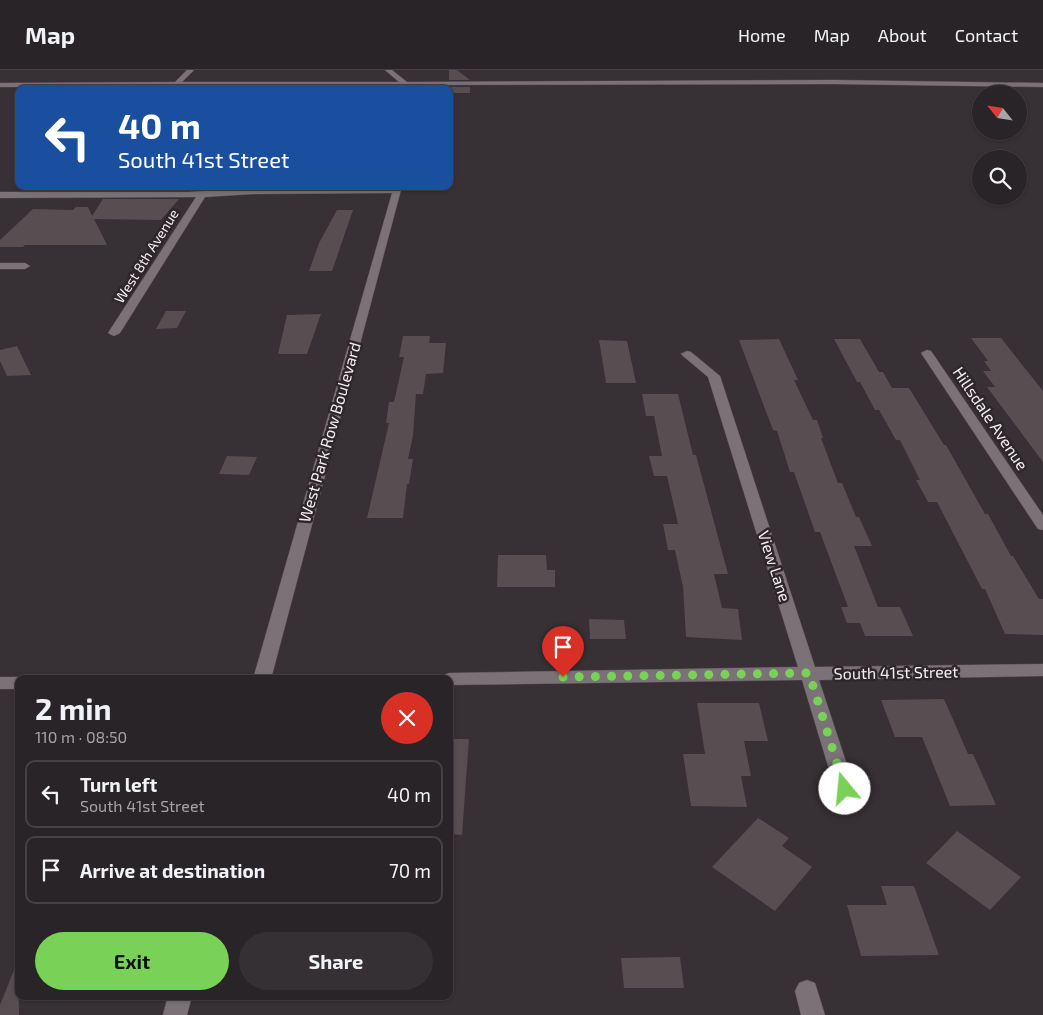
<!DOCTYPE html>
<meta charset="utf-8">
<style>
:root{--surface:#292427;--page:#353033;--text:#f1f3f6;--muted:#a5a4a7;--line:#454144;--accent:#7ad157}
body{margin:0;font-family:"Exo 2",sans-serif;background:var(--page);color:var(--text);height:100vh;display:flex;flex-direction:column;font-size:19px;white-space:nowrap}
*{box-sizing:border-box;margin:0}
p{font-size:16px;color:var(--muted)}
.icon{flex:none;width:28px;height:28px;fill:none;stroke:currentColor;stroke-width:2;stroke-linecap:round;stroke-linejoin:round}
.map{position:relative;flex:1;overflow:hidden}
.sheet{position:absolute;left:15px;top:605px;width:438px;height:325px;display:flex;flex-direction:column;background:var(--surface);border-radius:10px;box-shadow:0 1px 4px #0004,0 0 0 1px var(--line)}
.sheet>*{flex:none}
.top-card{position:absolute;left:15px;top:15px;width:438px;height:105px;border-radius:10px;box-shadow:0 1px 4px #0004,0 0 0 1px var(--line);background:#1a4fa0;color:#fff;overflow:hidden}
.needle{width:32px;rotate:300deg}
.tools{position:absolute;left:972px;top:15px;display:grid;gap:10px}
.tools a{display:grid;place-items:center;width:55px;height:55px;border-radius:50%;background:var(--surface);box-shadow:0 1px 4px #0004,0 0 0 1px var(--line);font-size:25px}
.pin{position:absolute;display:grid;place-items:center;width:42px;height:42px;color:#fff;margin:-51px -21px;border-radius:50% 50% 50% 0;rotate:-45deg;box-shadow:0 0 5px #0007}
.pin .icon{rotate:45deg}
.me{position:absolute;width:55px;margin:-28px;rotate:343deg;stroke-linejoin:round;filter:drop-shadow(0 0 4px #0008)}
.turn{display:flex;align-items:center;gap:18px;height:105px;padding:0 20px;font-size:22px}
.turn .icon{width:65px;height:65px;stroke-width:2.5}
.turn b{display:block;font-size:35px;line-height:42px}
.round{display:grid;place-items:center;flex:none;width:52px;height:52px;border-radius:26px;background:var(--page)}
.headline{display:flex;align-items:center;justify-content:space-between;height:85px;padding:0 20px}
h1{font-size:30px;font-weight:700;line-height:38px}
.action{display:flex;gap:10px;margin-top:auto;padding:10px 20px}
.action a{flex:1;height:58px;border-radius:30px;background:var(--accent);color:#111;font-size:20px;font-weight:700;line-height:58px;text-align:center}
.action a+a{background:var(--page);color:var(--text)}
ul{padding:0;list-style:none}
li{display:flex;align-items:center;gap:15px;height:68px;margin:0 10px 8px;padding:0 10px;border:2px solid var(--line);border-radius:10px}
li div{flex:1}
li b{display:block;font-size:19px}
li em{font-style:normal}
header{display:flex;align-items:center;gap:30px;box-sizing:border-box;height:70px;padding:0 25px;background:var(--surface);border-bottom:1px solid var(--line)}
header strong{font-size:24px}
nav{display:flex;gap:28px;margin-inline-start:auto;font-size:18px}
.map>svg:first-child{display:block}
.building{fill:#564e51}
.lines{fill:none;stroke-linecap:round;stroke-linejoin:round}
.street-casing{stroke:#524c4e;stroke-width:1}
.street{fill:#7a7276;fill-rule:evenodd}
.route{stroke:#7ad157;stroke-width:9;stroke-dasharray:0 16.2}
.labels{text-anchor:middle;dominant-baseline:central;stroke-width:5;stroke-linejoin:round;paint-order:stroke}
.far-street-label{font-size:14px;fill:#f3eff1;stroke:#2d262a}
.street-label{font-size:16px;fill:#f3eff1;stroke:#2d262a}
</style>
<header>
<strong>Map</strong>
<nav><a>Home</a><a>Map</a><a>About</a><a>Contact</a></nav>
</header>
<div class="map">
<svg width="1043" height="945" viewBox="0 0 1043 945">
<rect width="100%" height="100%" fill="#373034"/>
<path class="building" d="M 449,0 L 457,0 L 470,10 L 449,10 Z
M 449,17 L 470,17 L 470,23 L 449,23 Z
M 112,116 L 189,116 L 186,120 L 109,120 Z
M 103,129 L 179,129 L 161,150 L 94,149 L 107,175 L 25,175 L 23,177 L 0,177 L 0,170 L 33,139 L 73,140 L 76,137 L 88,137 L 92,146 Z
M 337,140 L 353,140 L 332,201 L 309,201 L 319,173 Z
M 166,241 L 186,241 L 177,258 L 156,259 Z
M 321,244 L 307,284 L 278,284 L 287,245 Z
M 403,266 L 430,266 L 429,273 L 446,273 L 443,303 L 426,304 L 423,324 L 416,324 L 413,366 L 408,389 L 413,389 L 409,414 L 407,414 L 403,448 L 367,448 L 389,353 L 386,353 L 389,332 L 394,332 L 404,287 L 399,287 Z
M 971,268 L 1001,268 L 1043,321 L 1043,392 L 987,317 L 995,317 L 983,301 L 991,301 L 984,291 L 988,291 Z
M 779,269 L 798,310 L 794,310 L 813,350 L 817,350 L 823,368 L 821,368 L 838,413 L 842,413 L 856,447 L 859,447 L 872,476 L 854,476 L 878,537 L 900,537 L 913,566 L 865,566 L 860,553 L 847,553 L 841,537 L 848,537 L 820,462 L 815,462 L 794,402 L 790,402 L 777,361 L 773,360 L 739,270 Z
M 834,269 L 860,269 L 879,302 L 883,302 L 892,318 L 909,318 L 944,375 L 946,375 L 985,444 L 988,444 L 1011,486 L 1013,486 L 1039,529 L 1043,529 L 1043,565 L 1005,564 L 985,519 L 982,519 L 937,432 L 928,432 L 916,410 L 920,410 L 900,370 L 896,370 L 879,340 L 875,340 L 860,312 L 857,312 Z
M 599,270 L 627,271 L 636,313 L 606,313 Z
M 17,276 L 31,305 L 7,306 L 0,291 L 0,280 Z
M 642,324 L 678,324 L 693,385 L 696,385 L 728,504 L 714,504 L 722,538 L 738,539 L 742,570 L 686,567 L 683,517 L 675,480 L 668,480 L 663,454 L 678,454 L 667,406 L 654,406 L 649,386 L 662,386 L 654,346 L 646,346 Z
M 227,386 L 257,387 L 249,405 L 219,404 Z
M 498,485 L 546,485 L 547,500 L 555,500 L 555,517 L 497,517 Z
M 589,549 L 624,550 L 626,569 L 590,569 Z
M 944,629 L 968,684 L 973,684 L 996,735 L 950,736 L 922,667 L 895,667 L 881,630 Z
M 697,633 L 759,633 L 768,671 L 744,671 L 751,706 L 741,706 L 747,737 L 691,736 L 683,684 L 705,684 Z
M 449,669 L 469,669 L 462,765 L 449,764 Z
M 758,748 L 789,768 L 782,776 L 812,797 L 775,841 L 712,797 Z
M 957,761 L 1021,807 L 990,840 L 926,793 Z
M 881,816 L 914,816 L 939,885 L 861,886 L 847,835 L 887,835 Z
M 680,887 L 684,918 L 624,918 L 621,888 Z
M 18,890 L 19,945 L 0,945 L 0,935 Z"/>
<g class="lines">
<g class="street-casing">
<path id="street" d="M 187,0 L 194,0 L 182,12 L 399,12 L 385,0 L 392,0 L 407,12 L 834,10 L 1043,13 L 1043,17 L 834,14 L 412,15 L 409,18 L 404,16 L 0,17 L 0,13 L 175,12 Z
M 394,116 L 402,116 L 271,609 L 253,609 L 392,123 L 253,124 L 205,127 L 120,263 L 114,266 L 108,263 L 196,127 L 0,128 L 0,122 L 188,122 L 253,118 Z
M 0,193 L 25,193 L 30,196 L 25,199 L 0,199 Z
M 927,280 L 931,281 L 1043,445 L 1043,460 L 1038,459 L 1036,456 L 921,283 Z
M 687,281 L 691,282 L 720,306 L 815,597 L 1043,594 L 1043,606 L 819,610 L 855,719 L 852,725 L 845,727 L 838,725 L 835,719 L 802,610 L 449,615 L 449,609 L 440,609 L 443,605 L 449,603 L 798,597 L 708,307 L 683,286 L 681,284 Z
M 0,607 L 19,607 L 25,609 L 19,609 L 19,619 L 0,619 Z
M 807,910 L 815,913 L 825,945 L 801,945 L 795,921 L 799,913 Z
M 168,926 L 192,926 L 187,945 L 163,945 Z"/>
</g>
<use href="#street" class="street"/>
</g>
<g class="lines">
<path class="route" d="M 563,607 L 809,603 L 845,719"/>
</g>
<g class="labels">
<g class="far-street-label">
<text transform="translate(146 186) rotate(-58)">West 8th Avenue</text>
</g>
<g class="street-label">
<text transform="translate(991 348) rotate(56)">Hillsdale Avenue</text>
<text transform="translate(329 362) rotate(-74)">West Park Row Boulevard</text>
<text transform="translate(775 496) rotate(72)">View Lane</text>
<text transform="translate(896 602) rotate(-1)">South 41st Street</text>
</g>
</g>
</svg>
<div class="tools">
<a><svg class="needle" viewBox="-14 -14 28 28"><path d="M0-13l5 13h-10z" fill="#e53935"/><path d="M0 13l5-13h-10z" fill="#a5a4a7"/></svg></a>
<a><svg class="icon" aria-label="search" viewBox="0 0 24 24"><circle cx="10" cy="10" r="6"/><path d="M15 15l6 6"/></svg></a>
</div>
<div class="pin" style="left:563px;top:607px;background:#d93025"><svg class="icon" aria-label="arrive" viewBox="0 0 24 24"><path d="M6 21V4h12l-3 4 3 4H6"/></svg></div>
<svg class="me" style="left:845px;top:719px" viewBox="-20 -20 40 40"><circle r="19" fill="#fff"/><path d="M0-13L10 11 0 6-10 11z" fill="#7ad157"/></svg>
<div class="top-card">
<div class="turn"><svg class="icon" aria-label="left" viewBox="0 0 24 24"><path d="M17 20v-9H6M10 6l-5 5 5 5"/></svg><div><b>40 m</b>South 41st Street</div></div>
</div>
<section class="sheet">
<div class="headline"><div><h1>2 min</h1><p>110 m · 08:50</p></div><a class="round" style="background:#d93025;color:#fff"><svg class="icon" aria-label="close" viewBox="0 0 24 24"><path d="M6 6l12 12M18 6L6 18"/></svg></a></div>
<ul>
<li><svg class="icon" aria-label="left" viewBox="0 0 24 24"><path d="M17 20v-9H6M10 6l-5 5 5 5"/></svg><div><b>Turn left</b><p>South 41st Street</p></div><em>40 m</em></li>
<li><svg class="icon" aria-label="arrive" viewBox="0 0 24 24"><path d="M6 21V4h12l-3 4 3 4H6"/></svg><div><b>Arrive at destination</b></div><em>70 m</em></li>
</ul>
<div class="action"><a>Exit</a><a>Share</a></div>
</section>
</div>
